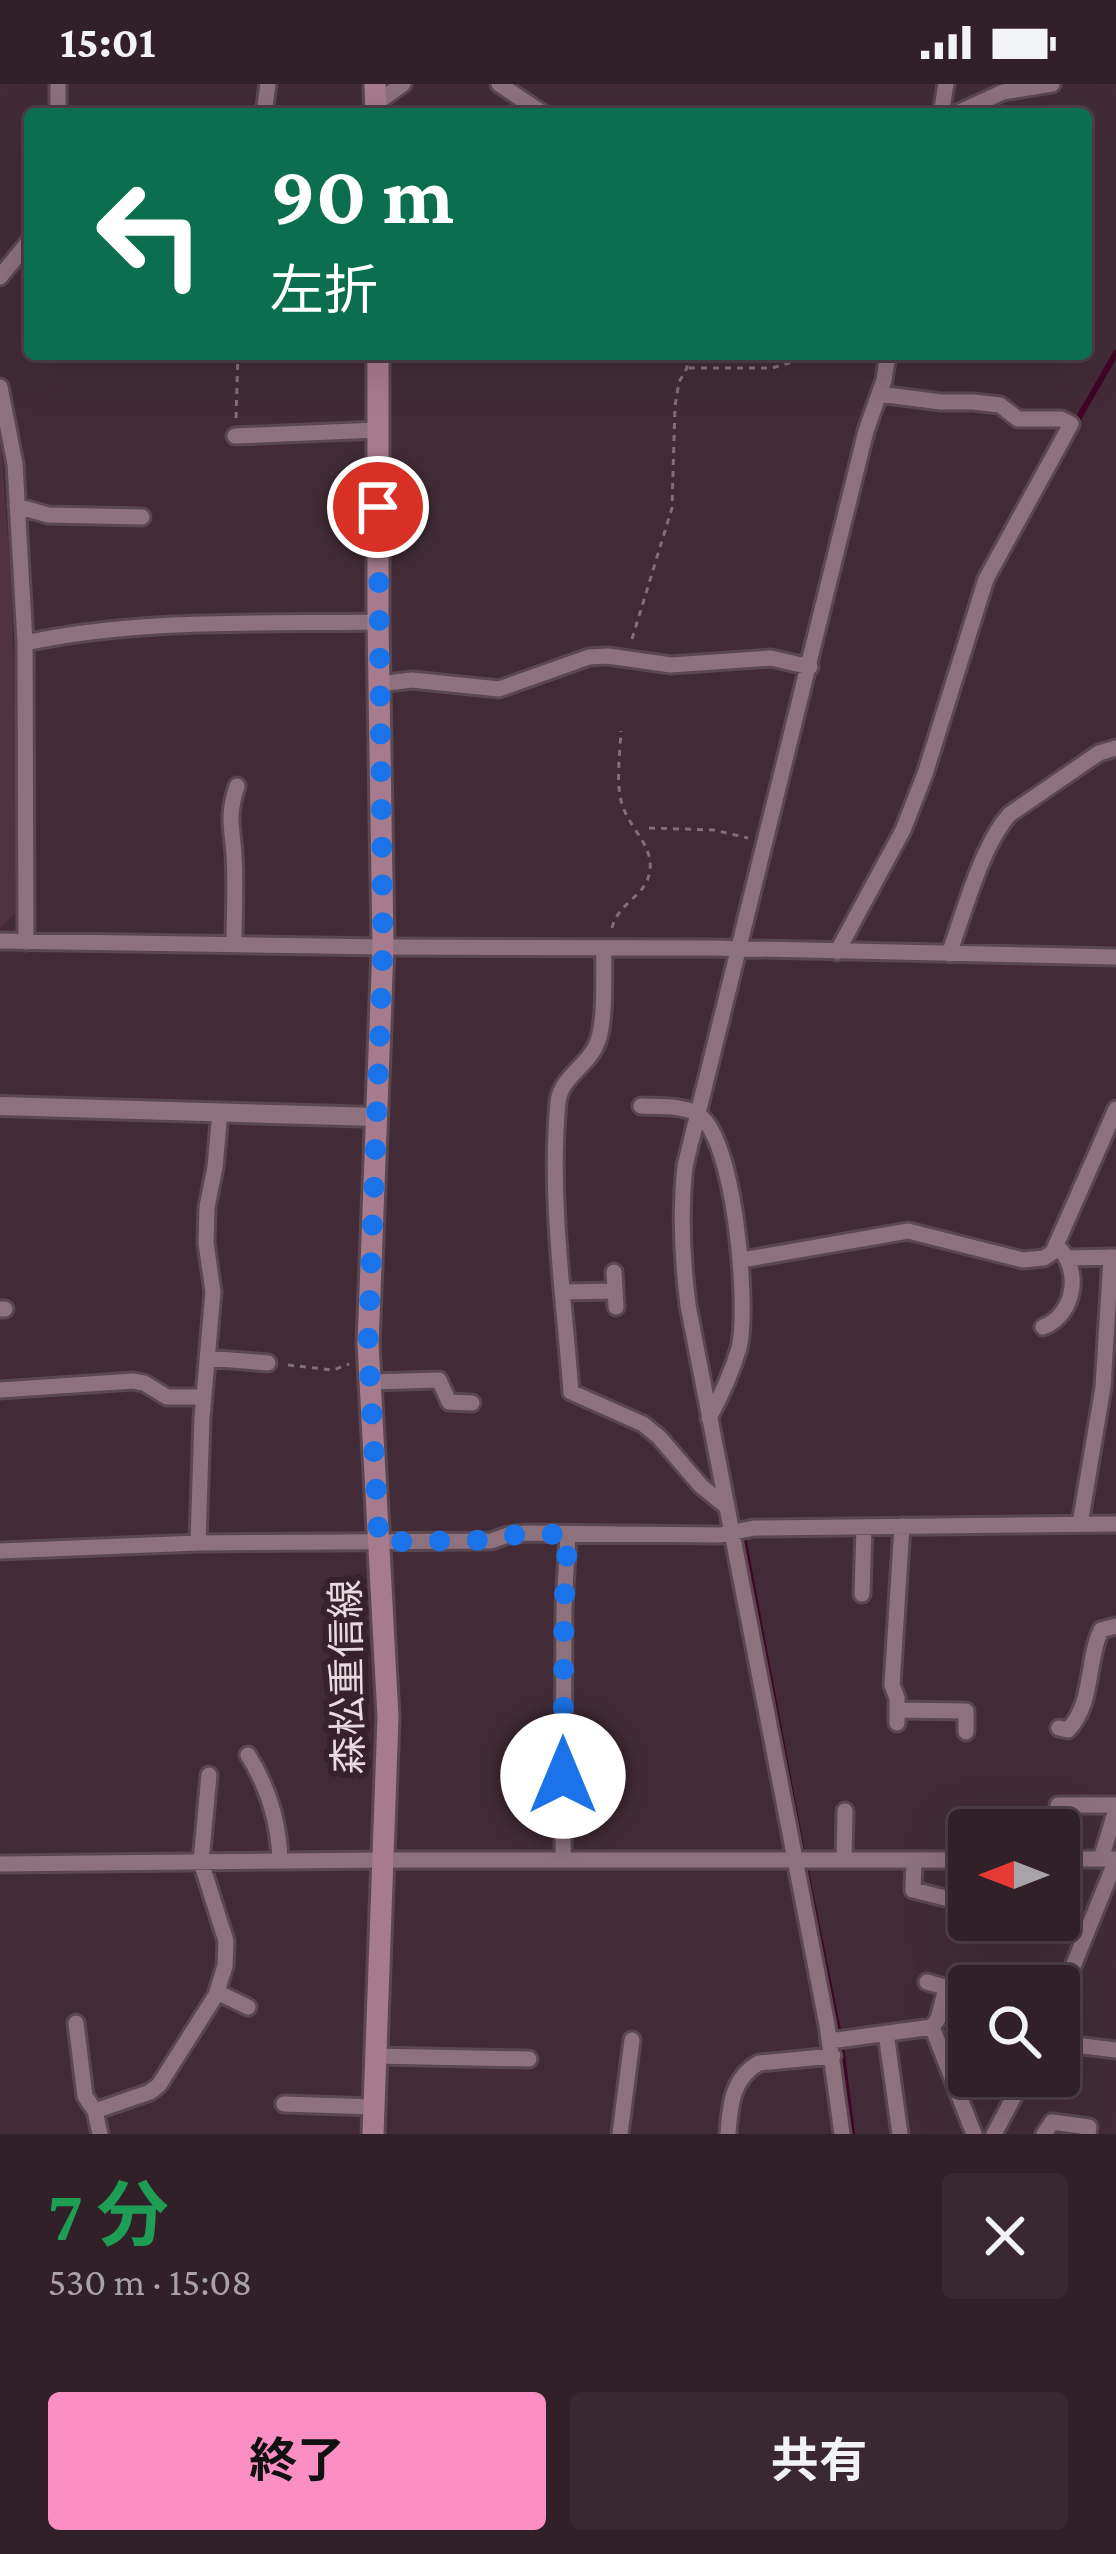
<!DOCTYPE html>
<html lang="ja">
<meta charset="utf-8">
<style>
:root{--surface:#322028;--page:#3a2830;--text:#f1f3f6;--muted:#a8a3a8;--line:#4d3e45;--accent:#fb8fc4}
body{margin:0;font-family:"Crimson Pro","Noto Sans JP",serif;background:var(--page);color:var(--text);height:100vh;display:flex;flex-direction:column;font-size:45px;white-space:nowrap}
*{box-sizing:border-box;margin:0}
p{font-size:39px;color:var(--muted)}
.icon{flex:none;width:66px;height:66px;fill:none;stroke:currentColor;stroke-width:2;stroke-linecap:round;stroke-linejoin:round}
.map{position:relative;height:2050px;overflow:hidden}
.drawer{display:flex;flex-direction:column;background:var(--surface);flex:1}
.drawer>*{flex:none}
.top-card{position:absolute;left:24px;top:24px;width:1068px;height:252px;border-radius:12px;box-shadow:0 12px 48px #0002,0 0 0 3px var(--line);background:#0b6e4f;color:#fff;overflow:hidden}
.needle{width:78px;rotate:270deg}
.fabs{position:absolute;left:948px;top:1725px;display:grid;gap:24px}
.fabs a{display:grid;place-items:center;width:132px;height:132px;border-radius:12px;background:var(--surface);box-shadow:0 12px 48px #0002,0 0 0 3px var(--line);font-size:60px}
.pin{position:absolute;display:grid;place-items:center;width:102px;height:102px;color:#fff;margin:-51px;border:6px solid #fff;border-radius:50%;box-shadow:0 3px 12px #0007}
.me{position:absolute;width:132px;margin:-66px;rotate:0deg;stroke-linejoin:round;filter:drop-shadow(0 0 9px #0008)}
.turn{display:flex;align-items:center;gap:42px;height:252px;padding:0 48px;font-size:54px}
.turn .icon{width:156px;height:156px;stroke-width:2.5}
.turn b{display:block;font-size:84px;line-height:102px}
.round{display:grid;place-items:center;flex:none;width:126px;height:126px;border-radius:12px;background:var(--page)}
.summary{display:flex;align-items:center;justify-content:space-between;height:204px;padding:0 48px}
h1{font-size:72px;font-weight:700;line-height:90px;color:#1e9e55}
.action{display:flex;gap:24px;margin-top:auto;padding:24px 48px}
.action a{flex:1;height:138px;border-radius:12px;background:var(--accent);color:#111;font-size:48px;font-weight:700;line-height:138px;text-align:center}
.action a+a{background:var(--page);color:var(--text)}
.status{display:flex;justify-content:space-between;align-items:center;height:84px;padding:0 60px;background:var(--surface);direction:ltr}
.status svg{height:33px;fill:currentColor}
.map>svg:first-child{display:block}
.built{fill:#503241}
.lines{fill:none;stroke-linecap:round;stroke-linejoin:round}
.stream{stroke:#3f0527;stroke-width:6}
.minor-casing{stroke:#5a4750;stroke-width:21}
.tertiary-casing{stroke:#5a4750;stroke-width:24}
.secondary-casing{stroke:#5a4750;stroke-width:27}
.path{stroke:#826e77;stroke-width:3;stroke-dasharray:6 6;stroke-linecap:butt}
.minor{stroke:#8d717d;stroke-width:15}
.tertiary{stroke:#8d717d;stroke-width:18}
.secondary{stroke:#a67b8e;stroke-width:21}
.route{stroke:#1a73e8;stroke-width:21;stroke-dasharray:0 37.8}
.labels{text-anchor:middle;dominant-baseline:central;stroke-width:12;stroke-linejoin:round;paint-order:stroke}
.street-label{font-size:39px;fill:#e9dae0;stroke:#38212c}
</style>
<div class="status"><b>15:01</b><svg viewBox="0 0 49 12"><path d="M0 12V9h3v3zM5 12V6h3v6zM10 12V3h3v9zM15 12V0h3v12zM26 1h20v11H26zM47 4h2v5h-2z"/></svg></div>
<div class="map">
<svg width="1116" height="2050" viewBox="0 0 1116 2050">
<rect width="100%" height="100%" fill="#422b36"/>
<path class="built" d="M 0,349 L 11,494 L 15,618 L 15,830 L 0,844 Z"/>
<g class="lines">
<path class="stream" d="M 1078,335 L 1116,269
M 743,1453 L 802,1768
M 805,1783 L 838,1946
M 841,1963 L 852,2050"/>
<g class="minor-casing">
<path id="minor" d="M 499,0 L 544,30
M 376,19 L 403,0
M 58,30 L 58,0
M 264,30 L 268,0
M 941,30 L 946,0
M 955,30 L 1003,8 L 1052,0
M 0,193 L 30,156
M 0,303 L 15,380 L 25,559 L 26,858
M 235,352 L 378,346
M 17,422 L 48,431 L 142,433
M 25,559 C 140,534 261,540 378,538
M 379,600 L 412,596 L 499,605 L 589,573 L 608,572 L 671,581 L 771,574 L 810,583
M 0,857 L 383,863 L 713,864 L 1116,873
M 234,861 C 234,831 236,801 234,771 C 232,741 227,733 237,702
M 604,864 C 603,891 606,932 598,957 C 590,981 561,992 558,1018 C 549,1114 564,1213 571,1308 L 643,1340 L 659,1353 L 701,1402 L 727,1423
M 837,868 L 903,746 L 925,690 L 986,495 L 1071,340 L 1061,335 L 1018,335 L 1000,321 L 973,318 L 941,318 L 879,310
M 949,870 C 964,829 982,760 1010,730 L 1099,669 L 1116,664
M 641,1022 C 658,1023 682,1021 697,1030 C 735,1050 749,1224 739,1264 C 732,1288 721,1312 709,1334
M 1067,1174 L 1116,1173
M 742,1176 L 908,1147 L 1023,1176 L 1044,1174 L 1053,1168 L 1056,1161 L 1116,1025
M 614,1188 L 616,1223
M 563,1208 L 615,1207
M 0,1225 L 5,1225
M 1043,1243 C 1076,1230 1082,1184 1056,1161
M 207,1274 L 268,1279
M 370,1298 L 439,1296 L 449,1318 L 472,1319
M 0,1306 L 133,1297 L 144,1299 L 167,1313 L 204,1313
M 1080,1440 L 1103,1303 L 1111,1173
M 198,1459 L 202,1334 L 213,1208 L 206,1159 L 207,1123 L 215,1083 L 220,1028
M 0,1467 L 198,1459 L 491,1457 L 508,1451 L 526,1449 L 720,1451 L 754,1444 L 1116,1440
M 862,1510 L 864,1443
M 897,1626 L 966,1627 L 966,1648
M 897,1639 L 897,1614 L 892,1601 L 902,1442
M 1059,1644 L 1068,1646 C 1094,1619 1086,1578 1101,1546 L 1116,1542
M 248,1671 C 268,1703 279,1740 280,1777
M 1058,1721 L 1116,1721
M 1059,1775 L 1116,1775
M 1101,1775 L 1116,1726
M 563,1776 L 564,1523 L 568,1450
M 844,1776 L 845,1727
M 914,1777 L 913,1806 L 969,1820
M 0,1780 L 384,1776 L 969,1776
M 927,1898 L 969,1910
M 217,1908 L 248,1923
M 1059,1917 L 1116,1776
M 76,1939 L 85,2012 L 95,2027 L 100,2050
M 932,1943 L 938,1935 L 946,1904
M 886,1949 L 900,2050
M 830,1957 L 932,1943 L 974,2050
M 1059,1959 L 1116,1966
M 375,1972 L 529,1975
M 284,2020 L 374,2023
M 95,2027 L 150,2008 L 159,2001 L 216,1911 L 225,1882 L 226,1857 L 201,1778 L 209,1691
M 620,2050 L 632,1956
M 728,2050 C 730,2021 732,1994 759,1979 L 833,1972
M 842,2050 L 827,1941 L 688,1221 C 682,1174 680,1129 685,1082 L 866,347 L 884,296 L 888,270
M 994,2050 L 1025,1992
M 1044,2050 L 1052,2038 L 1089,2043 L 1088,2050"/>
</g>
<g class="tertiary-casing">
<path id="tertiary" d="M 0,1022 L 378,1033"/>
</g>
<g class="secondary-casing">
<path id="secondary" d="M 375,0 L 376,30
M 373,2050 L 388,1633 L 368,1260 L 383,863 L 378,538 L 378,270"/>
</g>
<path class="path" d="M 689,284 L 772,284 L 820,270
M 236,334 L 238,270
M 632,555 L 672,424 L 675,322 L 679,298 L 687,284 L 687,270
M 649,744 L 714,746 L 748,754
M 612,844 C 618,819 644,813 649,791 C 656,764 632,748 623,723 C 615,702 620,670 621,647
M 288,1281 L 333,1286 L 349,1280"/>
<use href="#minor" class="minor"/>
<use href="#tertiary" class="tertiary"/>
<use href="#secondary" class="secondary"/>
</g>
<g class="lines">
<path class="route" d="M 378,423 L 383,863 L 368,1260 L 379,1458 L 491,1456 L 508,1451 L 568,1450 L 564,1523 L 563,1692"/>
</g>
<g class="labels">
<g class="street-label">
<text transform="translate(347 1593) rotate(-91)">森松重信線</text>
</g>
</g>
</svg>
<div class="fabs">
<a><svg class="needle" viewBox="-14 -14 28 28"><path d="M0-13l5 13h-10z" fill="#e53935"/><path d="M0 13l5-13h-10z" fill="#a8a3a8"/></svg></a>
<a><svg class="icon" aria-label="search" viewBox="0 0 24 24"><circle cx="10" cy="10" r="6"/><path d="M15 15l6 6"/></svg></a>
</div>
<div class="pin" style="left:378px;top:423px;background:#d93025"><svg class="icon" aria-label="arrive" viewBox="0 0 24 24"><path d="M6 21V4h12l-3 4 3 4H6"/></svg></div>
<svg class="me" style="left:563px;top:1692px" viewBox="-20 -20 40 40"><circle r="19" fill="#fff"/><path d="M0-13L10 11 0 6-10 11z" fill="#1a73e8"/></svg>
<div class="top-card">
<div class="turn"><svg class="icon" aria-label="left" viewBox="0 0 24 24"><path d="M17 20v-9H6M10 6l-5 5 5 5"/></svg><div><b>90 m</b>左折</div></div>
</div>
</div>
<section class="drawer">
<div class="summary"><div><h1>7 分</h1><p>530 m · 15:08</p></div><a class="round"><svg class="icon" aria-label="close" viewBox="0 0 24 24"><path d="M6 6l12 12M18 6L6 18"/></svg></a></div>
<div class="action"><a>終了</a><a>共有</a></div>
</section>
